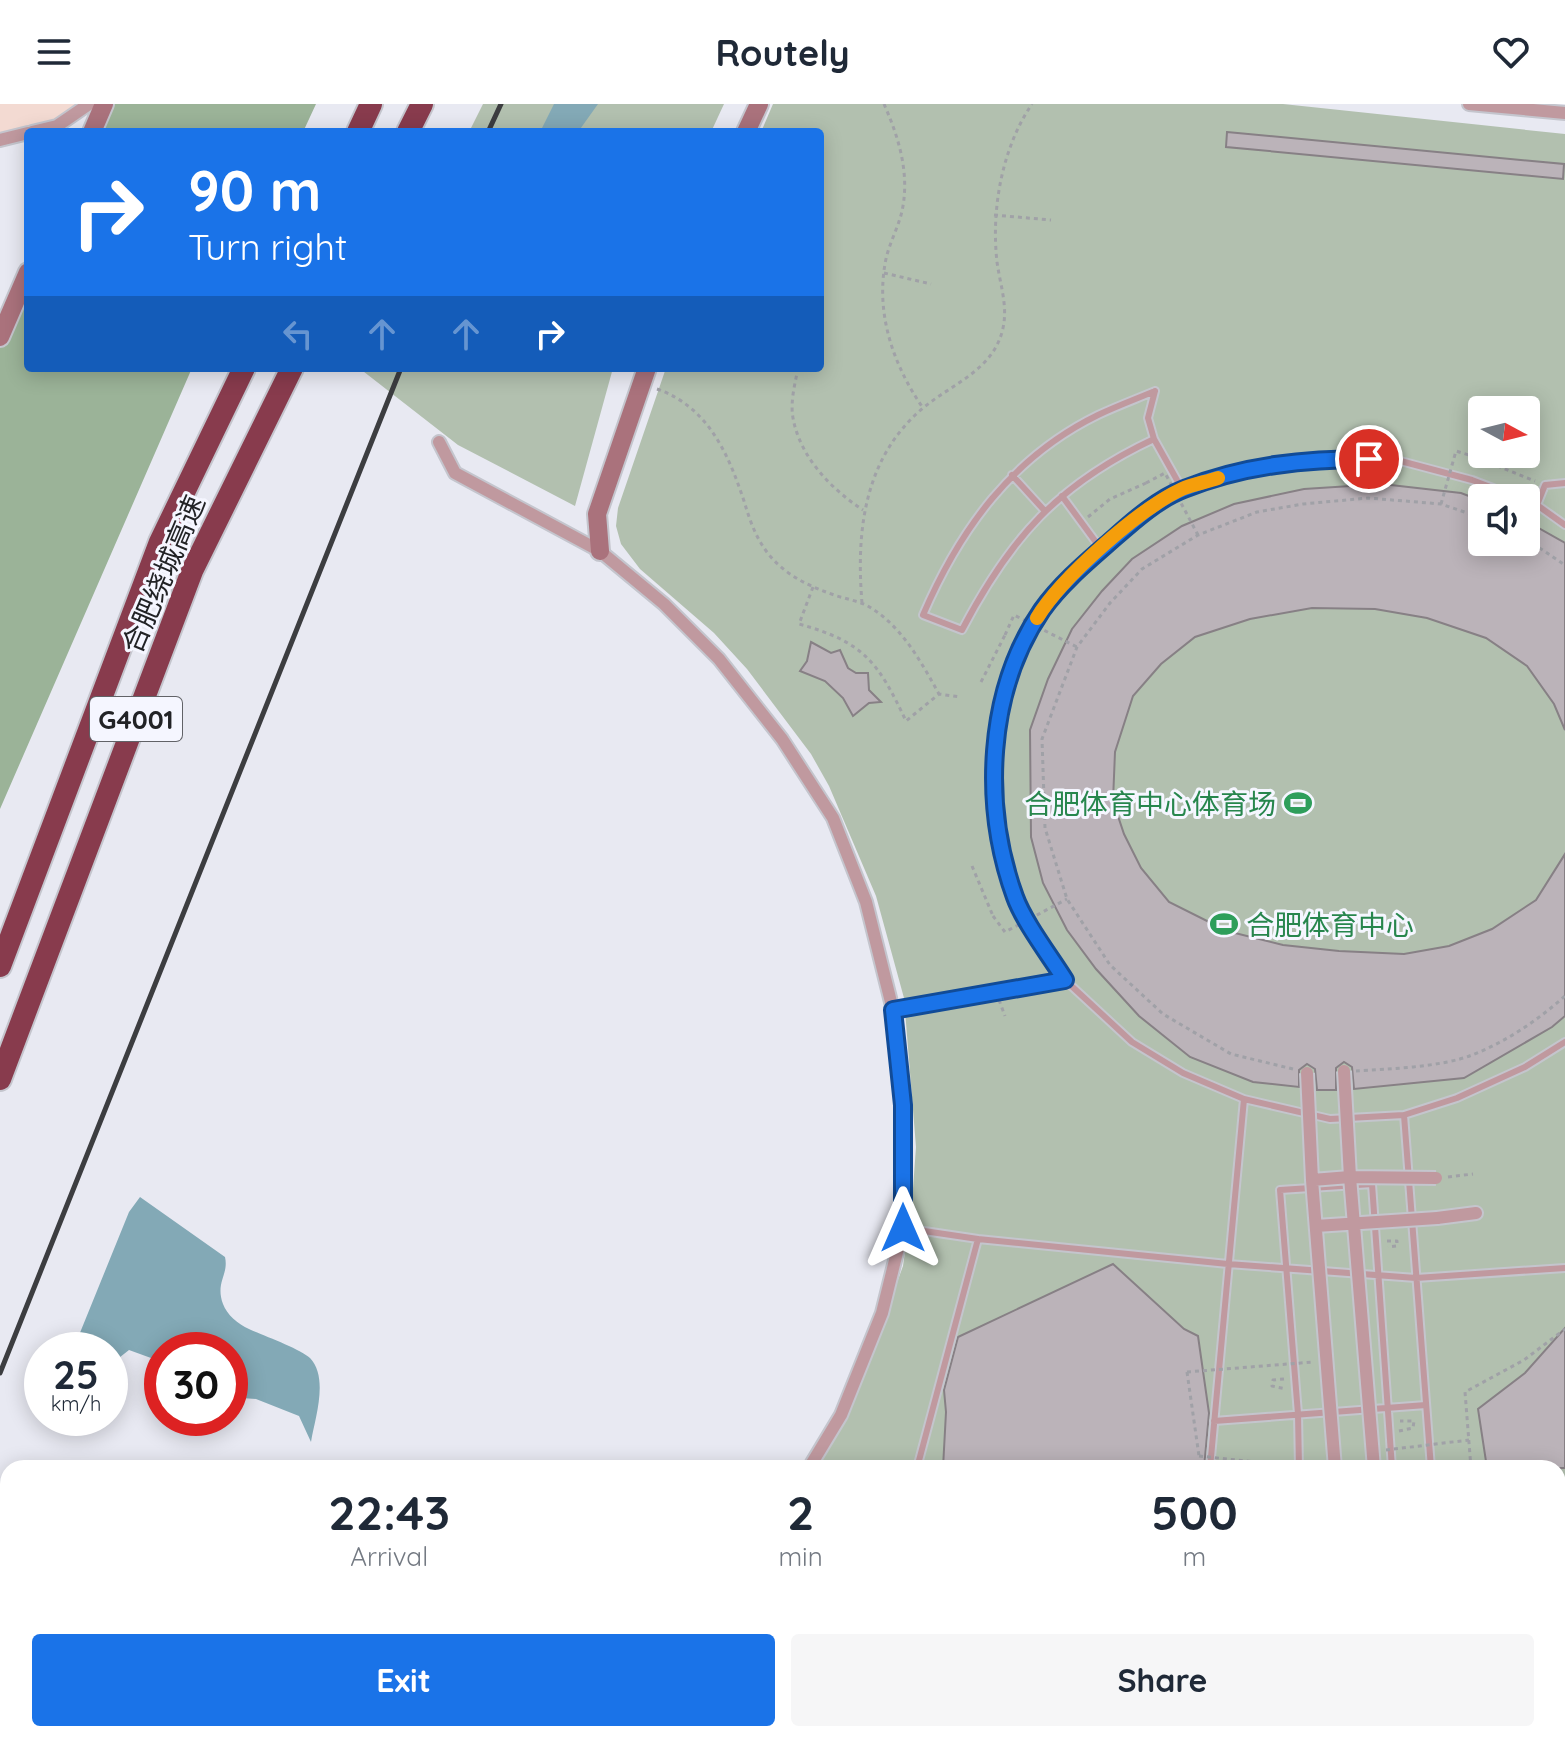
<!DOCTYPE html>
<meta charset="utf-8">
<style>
:root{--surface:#fff;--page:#f6f6f7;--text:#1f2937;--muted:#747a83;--accent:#1a73e8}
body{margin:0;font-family:Quicksand,"Noto Sans SC",sans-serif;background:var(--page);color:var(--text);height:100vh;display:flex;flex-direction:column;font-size:30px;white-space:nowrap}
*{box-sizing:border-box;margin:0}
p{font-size:26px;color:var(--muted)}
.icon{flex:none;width:44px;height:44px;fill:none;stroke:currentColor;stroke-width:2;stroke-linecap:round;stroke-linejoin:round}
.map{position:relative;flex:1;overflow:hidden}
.details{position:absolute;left:0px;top:1356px;width:1566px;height:282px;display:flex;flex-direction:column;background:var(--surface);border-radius:24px 24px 0 0;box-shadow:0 4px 20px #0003}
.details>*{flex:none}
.guide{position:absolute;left:24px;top:24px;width:800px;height:244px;border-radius:8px;box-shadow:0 4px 20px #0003;background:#1a73e8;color:#fff;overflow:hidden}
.needle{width:52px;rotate:97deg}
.buttons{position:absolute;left:1468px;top:292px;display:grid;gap:16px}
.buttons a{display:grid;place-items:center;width:72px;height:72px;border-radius:8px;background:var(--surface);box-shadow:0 4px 20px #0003;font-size:40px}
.speed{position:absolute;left:24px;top:1228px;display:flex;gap:16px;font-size:40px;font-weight:700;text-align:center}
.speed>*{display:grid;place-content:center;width:104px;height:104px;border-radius:50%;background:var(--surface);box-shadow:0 4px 20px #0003;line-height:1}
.speed small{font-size:20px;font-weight:400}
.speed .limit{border:12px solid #d22;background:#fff;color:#111}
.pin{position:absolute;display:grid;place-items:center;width:68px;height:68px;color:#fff;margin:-34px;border:4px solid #fff;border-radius:50%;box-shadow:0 2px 8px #0007}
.me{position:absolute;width:88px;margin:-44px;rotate:0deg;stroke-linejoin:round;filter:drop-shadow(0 0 6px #0008)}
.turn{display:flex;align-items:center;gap:28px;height:168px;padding:0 32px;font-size:36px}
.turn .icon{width:104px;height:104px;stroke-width:2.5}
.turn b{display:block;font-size:56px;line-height:68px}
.lanes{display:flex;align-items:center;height:76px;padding:0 32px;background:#0003;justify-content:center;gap:40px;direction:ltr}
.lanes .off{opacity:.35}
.eta{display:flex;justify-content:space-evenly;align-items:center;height:136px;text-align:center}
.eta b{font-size:48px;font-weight:800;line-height:56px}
.primary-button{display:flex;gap:16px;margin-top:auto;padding:16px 32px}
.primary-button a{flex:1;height:92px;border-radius:8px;background:var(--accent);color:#fff;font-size:32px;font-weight:800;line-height:92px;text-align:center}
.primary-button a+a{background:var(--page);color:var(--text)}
header{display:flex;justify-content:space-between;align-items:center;height:104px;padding:0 32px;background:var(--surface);font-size:36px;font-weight:800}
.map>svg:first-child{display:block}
.industrial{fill:#f3dad2}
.green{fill:#b2c0af;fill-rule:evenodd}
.forest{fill:#9bb398}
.water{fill:#83a9b6}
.building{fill:#bbb3b9;stroke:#878085;stroke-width:2}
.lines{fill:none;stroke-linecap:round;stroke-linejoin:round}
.lane-casing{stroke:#c4c5cd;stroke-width:10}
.street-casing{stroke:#c4c5cd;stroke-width:16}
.secondary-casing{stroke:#c4c5cd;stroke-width:22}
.highway-casing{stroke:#c4c5cd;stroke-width:26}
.path{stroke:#a0a1a7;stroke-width:3;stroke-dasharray:4 4;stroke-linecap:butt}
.lane{stroke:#c0999f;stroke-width:6}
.street{stroke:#c0999f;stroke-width:12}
.secondary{stroke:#aa727c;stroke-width:18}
.highway{stroke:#883b4d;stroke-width:22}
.rail{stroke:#3c3d40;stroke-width:5}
.street-bridge-casing{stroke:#c4c5cd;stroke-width:16;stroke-linecap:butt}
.path-bridge{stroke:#a0a1a7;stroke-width:3;stroke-dasharray:4 4;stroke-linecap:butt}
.street-bridge{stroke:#c0999f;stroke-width:12}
.route-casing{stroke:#114b97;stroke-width:20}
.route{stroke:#1a73e8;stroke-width:14}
.slow{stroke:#f59e0b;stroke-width:14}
.labels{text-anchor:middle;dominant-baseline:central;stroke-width:6;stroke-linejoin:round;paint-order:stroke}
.shield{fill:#f5f6ff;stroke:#616267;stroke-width:2}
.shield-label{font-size:26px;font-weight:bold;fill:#222326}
.street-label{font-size:28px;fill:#222326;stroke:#f5f6ff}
.leisure-label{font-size:28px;fill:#27864d;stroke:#f5f6ff;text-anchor:end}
</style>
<header><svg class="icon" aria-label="menu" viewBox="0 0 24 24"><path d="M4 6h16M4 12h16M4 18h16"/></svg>Routely<svg class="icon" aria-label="heart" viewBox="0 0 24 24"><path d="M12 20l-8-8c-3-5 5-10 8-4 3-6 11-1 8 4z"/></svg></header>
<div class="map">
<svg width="1565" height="1637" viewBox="0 0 1565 1637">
<rect width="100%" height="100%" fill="#e8e9f2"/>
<path class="industrial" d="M 0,0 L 89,0 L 57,22 L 0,36 Z"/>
<path class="green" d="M 483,0 L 724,0 L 711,28 L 469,28 Z
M 773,0 L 1283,0 L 1565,30 L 1565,1637 L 1404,1637 L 1399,1634 L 1399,1630 L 1558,1630 L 1558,1364 L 815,1364 L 853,1299 L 903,1162 L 912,1098 L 916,1043 L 904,894 L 876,792 L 829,682 L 811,650 L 747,565 L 714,529 L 640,465 L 621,440 L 616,422 L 618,404 L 666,264 L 820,264 L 820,28 L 761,28 ZM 1482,306 L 1526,306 L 1526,350 L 1482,350 ZM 1482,394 L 1526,394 L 1526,438 L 1482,438 Z
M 359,264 L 613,264 L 575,402 L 458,341 Z
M 748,1630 L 1055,1630 L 1021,1637 L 743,1637 Z"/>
<path class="forest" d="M 104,0 L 316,0 L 303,28 L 92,28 Z
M 28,168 L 28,264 L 192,264 L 0,705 L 0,233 Z"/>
<path class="water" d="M 554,0 L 598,0 L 578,28 L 540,28 Z
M 140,1093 L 225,1153 C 229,1171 215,1178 223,1200 C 227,1211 238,1220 249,1225 C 262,1231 301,1245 310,1254 C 329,1274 315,1314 311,1338 L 299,1312 L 256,1295 L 241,1294 L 230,1289 L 230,1246 L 162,1246 L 162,1258 L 129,1246 L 110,1261 L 110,1246 L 73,1246 L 129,1108 Z"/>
<path class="building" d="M 1227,28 L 1564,60 L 1563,75 L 1226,43 Z
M 1382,380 L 1461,389 L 1482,397 L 1482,438 L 1526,438 L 1526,417 L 1565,439 L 1565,626 L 1554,600 L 1527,562 L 1486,534 L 1427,514 L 1375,505 L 1312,504 L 1250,515 L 1195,533 L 1161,560 L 1133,592 L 1115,648 L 1113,697 L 1124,730 L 1141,764 L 1169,798 L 1227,827 L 1283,841 L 1339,847 L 1404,850 L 1449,842 L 1492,825 L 1536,796 L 1565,750 L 1565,912 L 1552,923 L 1464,974 L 1354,985 L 1352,963 L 1344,958 L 1336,964 L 1336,986 L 1317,986 L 1315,965 L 1307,960 L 1299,966 L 1299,983 L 1253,978 L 1190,953 L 1139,912 L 1096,865 L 1067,826 L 1043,779 L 1031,733 L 1030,626 L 1048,575 L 1072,525 L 1102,487 L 1132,455 L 1182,422 L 1234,400 L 1304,385 Z
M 811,538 L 831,549 L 840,546 L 848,564 L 856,569 L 868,569 L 869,586 L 881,598 L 869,599 L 853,612 L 843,594 L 825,577 L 800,567 L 807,557 Z
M 1113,1160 L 1184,1225 L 1198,1232 L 1209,1309 L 1204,1364 L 943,1364 L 946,1308 L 944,1286 L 958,1233 Z
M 1565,1224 L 1565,1364 L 1487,1364 L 1478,1305 L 1525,1269 Z"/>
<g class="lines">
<g class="lane-casing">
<path id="lane" d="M 1155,287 L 1148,314 L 1154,335 L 1182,385
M 1154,335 C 1058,380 1010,434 962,526 L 923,511 C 960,425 1012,353 1098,311 C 1117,302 1136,295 1155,287
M 1012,371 L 1044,406
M 1062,392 L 1101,445
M 1519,394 L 1472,376 L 1393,355 L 1321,355 L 1259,362 L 1182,385 L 1135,416 L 1079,465 L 1043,505 L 1015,554 L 1002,601 L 995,653 L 997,724 L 1015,795 L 1065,876 L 1132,938 L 1183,969 L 1244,995 L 1330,1015 L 1404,1011 L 1457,994 L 1525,963 L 1565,938
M 1526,397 L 1537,401 L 1565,421
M 1537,401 L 1545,381 L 1565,379
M 893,906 L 1065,876
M 1404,1011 L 1431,1364
M 904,1124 L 978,1135 L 1228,1160 L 1416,1174 L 1565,1164
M 1214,1317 L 1426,1301
M 917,1364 L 978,1135
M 1210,1364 L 1244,995
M 1299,1364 L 1298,1310 L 1280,1086 L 1372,1080 L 1392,1364
M 1558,1573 L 1565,1574
M 1558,1621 L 1565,1622
M 1398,1630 L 1399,1637
M 1274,1637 L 1275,1630"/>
</g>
<g class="street-casing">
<path id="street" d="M 1469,0 L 1565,9
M 32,28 L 57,22 L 89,0
M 0,36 L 28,29
M 439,338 L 455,369 L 600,447 L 664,500 L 719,555 L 782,635 L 833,714 L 866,798 L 893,906 L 903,1001 L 903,1124 L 882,1209 L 841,1311 L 809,1364
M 1437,1114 L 1476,1109
M 560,1637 L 569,1630"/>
</g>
<g class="secondary-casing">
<path id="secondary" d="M 92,28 L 104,0
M 746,28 L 759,0
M 0,233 L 28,168
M 600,447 L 597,410 L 647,264"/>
</g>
<g class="highway-casing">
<path id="highway" d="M 358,28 L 371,0
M 408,28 L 422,0
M 0,862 L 160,438 L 244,264
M 0,975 L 192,467 L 292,264"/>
</g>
<path class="path" d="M 884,0 C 899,34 910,70 902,107 C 898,125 888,141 885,160 C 876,212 894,262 923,304
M 994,111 L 1051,116
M 884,169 L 931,180
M 798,264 C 795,280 790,298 793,314 C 800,353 831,385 863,406
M 657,285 C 708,303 728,349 744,397 C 750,417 756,435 770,452 C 788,473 811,483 837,492 C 847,495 857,497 866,501 C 901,520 921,558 939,590
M 1475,353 L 1535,377
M 1088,413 L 1110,395 L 1146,379
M 1526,435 L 1565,461
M 813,483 L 799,520 C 864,538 878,558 906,617 L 939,590 L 960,593
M 862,499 C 856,427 864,354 923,304 C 953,279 994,266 1003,224 C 1008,202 1000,180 997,158 C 991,105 1002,44 1032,0
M 981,578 L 1005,531
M 972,762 L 993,812
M 999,896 L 1005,912
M 1293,965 L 1231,950 L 1163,910 L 1110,861 L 1067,795 L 1045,724 L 1042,635 L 1077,543 L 1110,499 L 1142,465 L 1198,431 L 1257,408 L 1303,400 L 1368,394 L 1441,400 L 1482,414
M 1356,967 C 1388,965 1442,963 1472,951 C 1506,938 1538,916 1565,892
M 1448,1073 L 1473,1070
M 1387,1137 L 1397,1137 L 1397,1142 L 1388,1143
M 1187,1268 L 1199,1352
M 1284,1275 L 1273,1276 L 1272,1282 L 1286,1285
M 1399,1327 L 1413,1324 L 1414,1317 L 1400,1317
M 1471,1364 L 1465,1288 L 1524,1256 L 1565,1225
M 1558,1559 L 1565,1558
M 1558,1598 L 1565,1598"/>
<use href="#lane" class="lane"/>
<use href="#street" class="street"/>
<use href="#secondary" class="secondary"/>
<use href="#highway" class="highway"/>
<path class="rail" d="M 488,28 L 501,0
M 0,1269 L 401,264"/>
<g class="street-bridge-casing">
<path id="street-bridge" d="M 1344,967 L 1350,1073 L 1374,1364
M 1307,969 L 1312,1076 L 1335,1364
M 1312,1076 L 1350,1073 L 1436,1074
M 1316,1122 L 1437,1114"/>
</g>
<path class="path-bridge" d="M 1146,379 L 1165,369 L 1198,431
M 1441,400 L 1456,347 L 1475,353
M 1005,531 L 1014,511 L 1077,543
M 993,812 L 1005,828 L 1067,795
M 1187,1268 L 1313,1258
M 1386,1346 L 1469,1336
M 1199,1352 L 1311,1364"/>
<use href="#street-bridge" class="street-bridge"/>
</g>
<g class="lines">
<g class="route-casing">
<path id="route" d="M 903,1124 L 903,1001 L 893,906 L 1065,876 C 1050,852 1024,818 1015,793 C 982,702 986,588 1042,506 C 1059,482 1083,461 1106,441 C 1129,421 1155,396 1184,385 C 1244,361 1306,355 1369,355"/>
</g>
<use href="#route" class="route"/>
<path class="slow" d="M 1037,514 C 1061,474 1139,405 1182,385 C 1193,380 1207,378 1218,374"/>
</g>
<defs>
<g id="stadium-bare" transform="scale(2.16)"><path d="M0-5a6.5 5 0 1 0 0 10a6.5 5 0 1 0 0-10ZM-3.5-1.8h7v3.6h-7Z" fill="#2e9e5b" stroke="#f5f6ff" stroke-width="2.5" paint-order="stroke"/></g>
</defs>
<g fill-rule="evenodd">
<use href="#stadium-bare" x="1298" y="699"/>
<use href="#stadium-bare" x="1224" y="820"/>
</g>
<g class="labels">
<rect class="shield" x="90" y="593" width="92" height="44" rx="6"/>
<g class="shield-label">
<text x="136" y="615">G4001</text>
</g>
<g class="street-label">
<text transform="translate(163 470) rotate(-67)">合肥绕城高速</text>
</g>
<g class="leisure-label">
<text x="1276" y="699">合肥体育中心体育场</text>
<text x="1246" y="820" text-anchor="start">合肥体育中心</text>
</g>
</g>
</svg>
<div class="buttons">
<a><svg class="needle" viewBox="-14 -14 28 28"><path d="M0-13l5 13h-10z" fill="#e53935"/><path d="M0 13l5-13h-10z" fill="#747a83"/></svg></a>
<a><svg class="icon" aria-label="sound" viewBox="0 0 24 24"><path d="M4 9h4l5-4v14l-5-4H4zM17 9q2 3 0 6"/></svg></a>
</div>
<div class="speed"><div>25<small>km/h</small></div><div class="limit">30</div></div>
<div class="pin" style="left:1369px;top:355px;background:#d93025"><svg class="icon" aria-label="arrive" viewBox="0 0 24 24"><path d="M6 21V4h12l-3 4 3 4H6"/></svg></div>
<svg class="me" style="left:903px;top:1124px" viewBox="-20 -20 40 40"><path d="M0-17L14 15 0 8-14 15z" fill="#1a73e8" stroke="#fff" stroke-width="4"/></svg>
<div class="guide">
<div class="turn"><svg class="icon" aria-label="right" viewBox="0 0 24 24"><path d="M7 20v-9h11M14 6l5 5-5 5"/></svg><div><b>90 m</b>Turn right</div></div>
<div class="lanes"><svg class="icon off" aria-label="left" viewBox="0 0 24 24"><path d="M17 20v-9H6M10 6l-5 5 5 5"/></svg><svg class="icon off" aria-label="ahead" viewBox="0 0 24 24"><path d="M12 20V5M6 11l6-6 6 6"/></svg><svg class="icon off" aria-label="ahead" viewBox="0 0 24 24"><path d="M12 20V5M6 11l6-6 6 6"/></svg><svg class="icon" aria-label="right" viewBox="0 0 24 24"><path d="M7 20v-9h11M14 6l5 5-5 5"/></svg></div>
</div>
<section class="details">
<div class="eta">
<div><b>22:43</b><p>Arrival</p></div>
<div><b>2</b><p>min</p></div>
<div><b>500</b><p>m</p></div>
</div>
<div class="primary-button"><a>Exit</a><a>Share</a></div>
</section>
</div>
